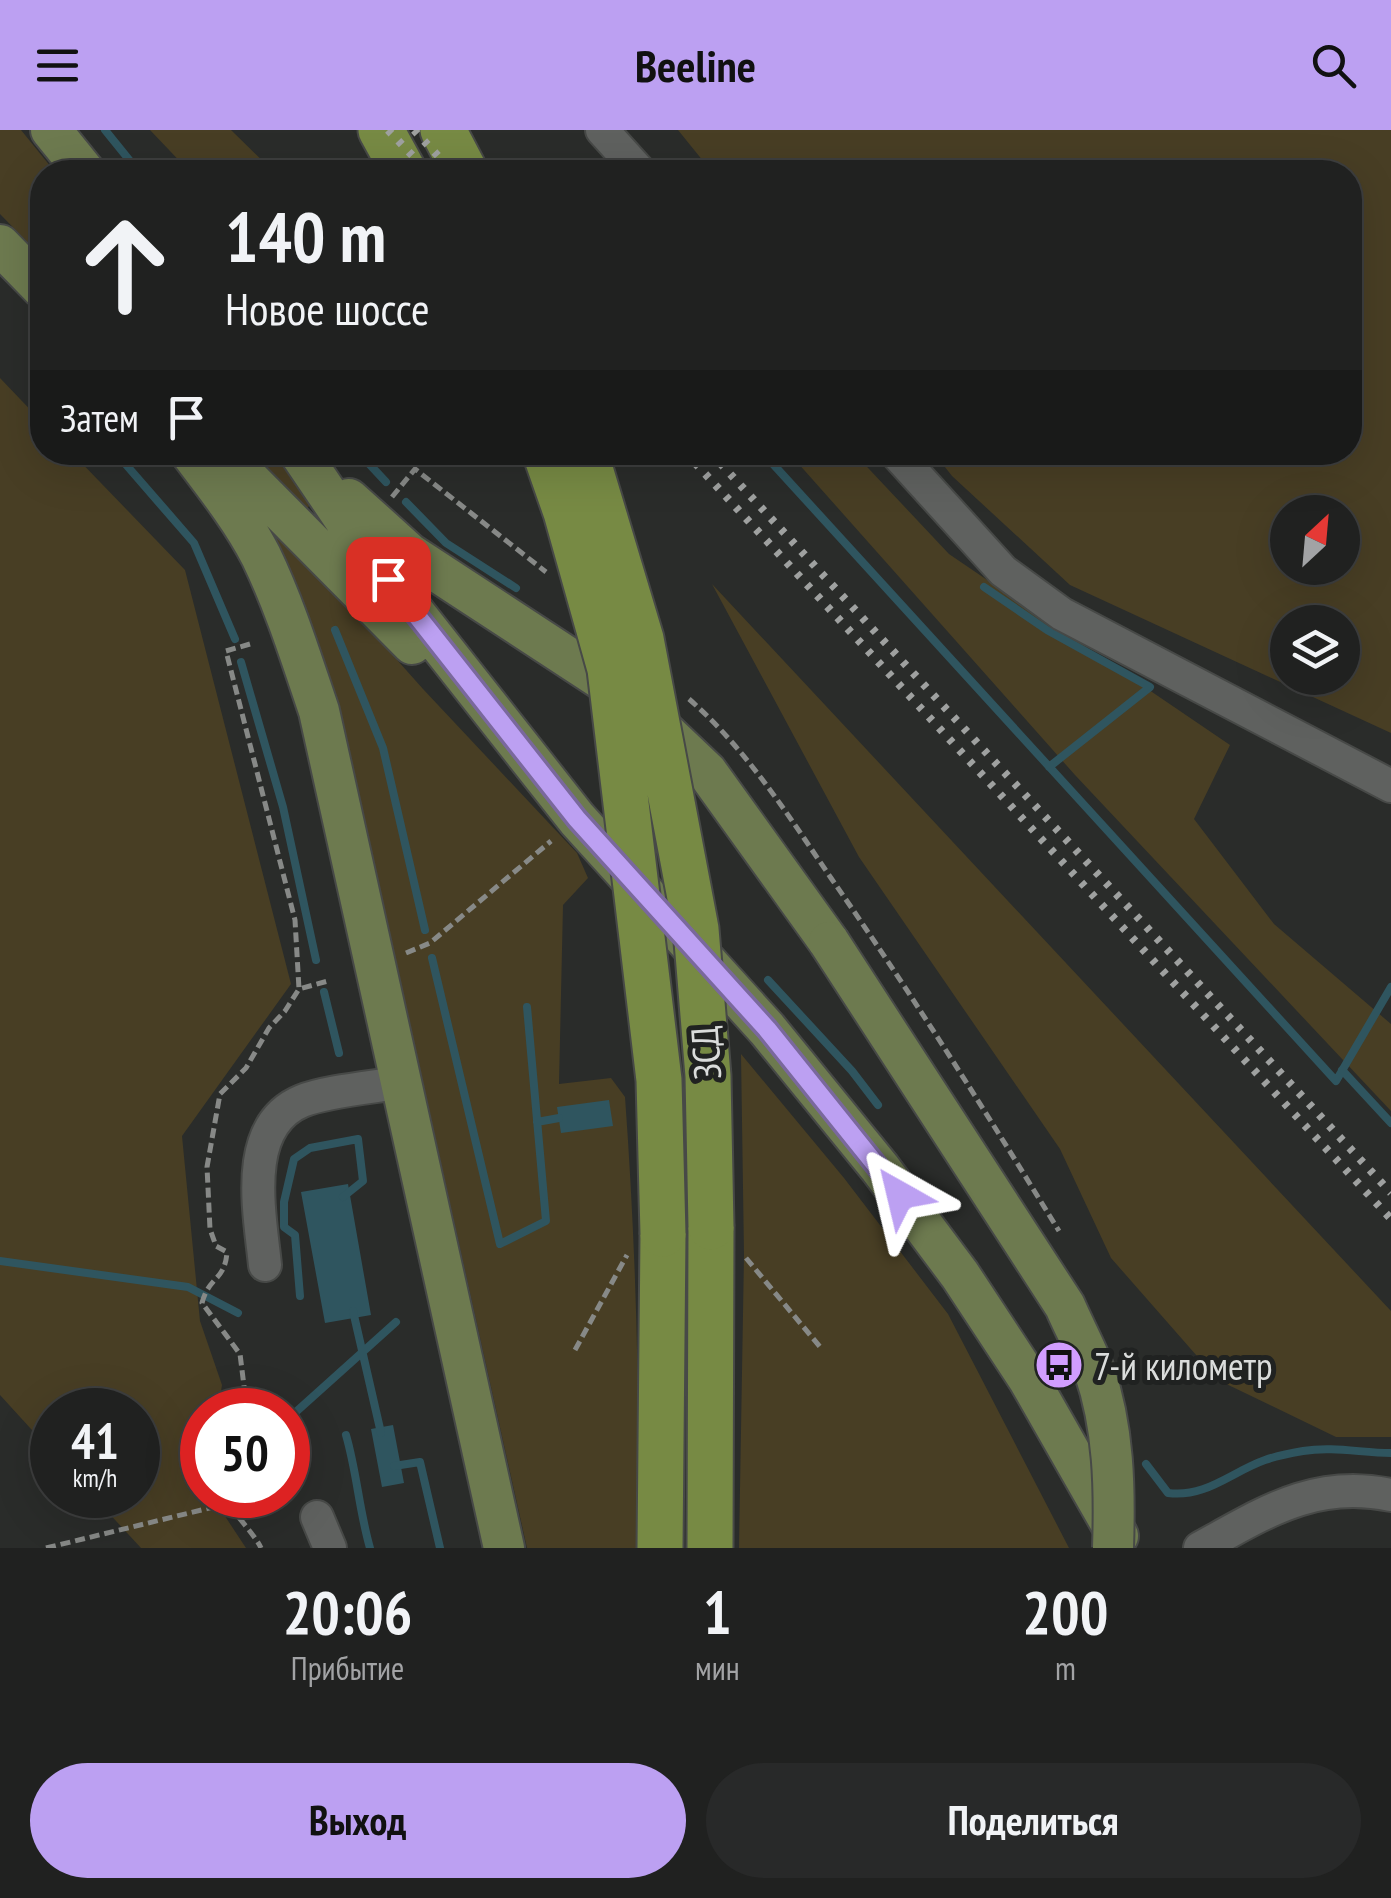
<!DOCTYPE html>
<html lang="ru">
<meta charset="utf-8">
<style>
:root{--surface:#202120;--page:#282929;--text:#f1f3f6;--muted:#a2a3a5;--line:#3d3e3e;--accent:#bca0f2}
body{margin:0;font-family:"PT Sans Narrow",sans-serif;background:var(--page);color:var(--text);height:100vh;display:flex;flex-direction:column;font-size:38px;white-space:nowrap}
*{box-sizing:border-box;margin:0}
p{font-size:32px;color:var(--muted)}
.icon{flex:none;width:55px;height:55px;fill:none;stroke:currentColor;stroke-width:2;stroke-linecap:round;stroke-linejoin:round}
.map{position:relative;height:1418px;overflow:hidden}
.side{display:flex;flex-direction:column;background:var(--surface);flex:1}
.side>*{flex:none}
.top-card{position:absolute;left:30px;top:30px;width:1332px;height:305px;border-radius:40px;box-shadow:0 10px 40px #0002,0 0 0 2px var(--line);background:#202120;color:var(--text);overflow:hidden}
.needle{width:65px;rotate:26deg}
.tools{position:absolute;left:1270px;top:365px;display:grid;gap:20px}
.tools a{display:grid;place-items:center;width:90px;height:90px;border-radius:50%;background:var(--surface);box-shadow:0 10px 40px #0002,0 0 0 2px var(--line);font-size:50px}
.speed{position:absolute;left:30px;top:1258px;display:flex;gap:20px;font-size:50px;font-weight:700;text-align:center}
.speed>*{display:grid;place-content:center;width:130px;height:130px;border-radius:50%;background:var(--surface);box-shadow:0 10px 40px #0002,0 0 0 2px var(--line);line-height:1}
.speed small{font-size:25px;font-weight:400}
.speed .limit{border:15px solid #d22;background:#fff;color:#111}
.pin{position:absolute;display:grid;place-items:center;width:85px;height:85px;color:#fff;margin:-42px;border-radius:20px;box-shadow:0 5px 15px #0006}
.me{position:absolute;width:110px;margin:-55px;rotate:323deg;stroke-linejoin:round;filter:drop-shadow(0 0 8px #0008)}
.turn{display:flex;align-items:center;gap:35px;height:210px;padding:0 30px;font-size:45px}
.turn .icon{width:130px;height:130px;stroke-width:2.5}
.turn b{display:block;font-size:70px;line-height:85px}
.then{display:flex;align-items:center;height:95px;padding:0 30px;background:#0003;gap:20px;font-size:38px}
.eta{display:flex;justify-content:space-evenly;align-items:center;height:170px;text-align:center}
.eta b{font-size:60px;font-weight:700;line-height:70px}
.primary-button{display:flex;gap:20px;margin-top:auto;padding:20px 30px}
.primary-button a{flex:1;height:115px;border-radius:60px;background:var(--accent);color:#111;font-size:40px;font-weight:700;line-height:115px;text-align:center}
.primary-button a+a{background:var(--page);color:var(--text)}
header{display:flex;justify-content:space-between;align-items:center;height:130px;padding:0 30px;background:var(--accent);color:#111;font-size:45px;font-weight:700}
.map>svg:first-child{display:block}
.green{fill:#483e24;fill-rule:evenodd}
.water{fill:#2f555f}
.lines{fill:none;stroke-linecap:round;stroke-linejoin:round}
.stream{stroke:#2f555f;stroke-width:8}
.minor-casing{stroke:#474947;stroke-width:36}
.major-casing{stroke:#474947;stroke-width:44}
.highway-casing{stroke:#474947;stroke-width:49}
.path{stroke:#878987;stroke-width:5;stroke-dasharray:10 5;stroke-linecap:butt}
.minor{stroke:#5f615f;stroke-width:32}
.major{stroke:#6d7a4f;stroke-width:40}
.highway{stroke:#778a44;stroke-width:45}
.rail{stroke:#9fa1a0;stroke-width:8;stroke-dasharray:5 10;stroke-linecap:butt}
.major-bridge-casing{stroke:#474947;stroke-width:44;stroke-linecap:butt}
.highway-bridge-casing{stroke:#474947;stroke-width:49;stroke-linecap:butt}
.major-bridge{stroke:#6d7a4f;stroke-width:40}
.highway-bridge{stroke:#778a44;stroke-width:45}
.route-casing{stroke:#7a689d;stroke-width:25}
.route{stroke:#bca0f2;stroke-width:18}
.labels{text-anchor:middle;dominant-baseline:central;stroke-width:10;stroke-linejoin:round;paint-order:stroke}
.street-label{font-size:38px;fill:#dadcdb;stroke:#202221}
.poi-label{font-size:38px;fill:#dadcdb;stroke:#202221;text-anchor:start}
</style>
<header><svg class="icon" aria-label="menu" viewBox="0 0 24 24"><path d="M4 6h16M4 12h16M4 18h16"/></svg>Beeline<svg class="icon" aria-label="search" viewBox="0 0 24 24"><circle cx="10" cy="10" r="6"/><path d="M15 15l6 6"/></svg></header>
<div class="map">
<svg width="1391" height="1418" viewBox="0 0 1391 1418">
<rect width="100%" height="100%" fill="#2a2c2a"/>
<path class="green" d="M 0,0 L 21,0 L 55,42 L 42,42 L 42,127 L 0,84 Z
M 150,0 L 231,0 L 274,42 L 190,42 Z
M 678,0 L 1391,0 L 1391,603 L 1070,455 L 952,346 L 934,323 L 1350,322 L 1350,42 L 712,42 ZM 1342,382 L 1342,438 L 1288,438 L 1288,382 ZM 1288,492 L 1342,492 L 1342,548 L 1288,548 Z
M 0,248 L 42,292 L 42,322 L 72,323 L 185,440 L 291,854 L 182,1006 L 200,1191 L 222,1255 L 218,1280 L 202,1280 L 202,1365 L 211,1365 L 246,1418 L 141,1418 L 92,1365 L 138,1365 L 138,1280 L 52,1280 L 52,1322 L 0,1265 Z
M 245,323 L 272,323 L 311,373 L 307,379 Z
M 789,323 L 854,323 L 949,424 L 1230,615 L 1194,689 L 1274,794 L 1391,894 L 1391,981 L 1075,645 Z
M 283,402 L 423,559 L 577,723 L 588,748 L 563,775 L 559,954 L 611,948 L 625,967 C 636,1117 640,1267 638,1418 L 527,1418 L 349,621 L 316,506 L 275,407 Z
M 712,454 L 1391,1181 L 1391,1307 L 1336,1307 L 1218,1250 L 1111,1128 L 1060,1019 L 859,727 Z
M 741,924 L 844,1048 L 948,1184 L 1069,1418 L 739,1418 L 744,1125 Z"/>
<path class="water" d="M 609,970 L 613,996 L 561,1003 L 557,977 Z
M 348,1054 L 371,1185 L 325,1193 L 301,1062 Z
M 393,1295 L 404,1353 L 382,1357 L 371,1299 Z"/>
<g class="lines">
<path class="stream" d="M 105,0 L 139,42
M 115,322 L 194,413 L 235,509
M 358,322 L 386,352
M 762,322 L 1336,951 L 1391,857
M 406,372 L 446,413 L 516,458
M 984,457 L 1047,500 L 1150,557 L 1049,637
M 335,500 L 383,618 L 425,800
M 241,532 L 283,677 L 316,830
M 432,828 L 500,1114 L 546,1091 L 527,877
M 768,850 L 852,941 L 878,975
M 324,862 L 339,923
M 1342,940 L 1391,993
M 537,992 L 559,988
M 0,1131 L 188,1157 L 238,1183
M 300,1166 L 295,1105 L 284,1097 L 284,1072 L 294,1029 L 310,1018 L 358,1009 L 363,1051 L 343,1067
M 353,1181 L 381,1303
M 288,1289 L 396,1192
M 346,1305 C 357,1343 359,1380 370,1418
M 1146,1334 L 1168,1363 C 1206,1368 1231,1342 1265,1330 C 1276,1326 1291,1323 1303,1321 C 1333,1316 1362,1323 1391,1323
M 394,1336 L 420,1332 L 440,1418"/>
<g class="minor-casing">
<path id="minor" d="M 602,0 L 640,42
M 895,322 L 1003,441 L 1062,484 L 1391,656
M 265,1135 C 260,1084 241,996 302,971 C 327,961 375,957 403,952
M 317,1387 L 330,1418
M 1200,1418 C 1264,1383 1314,1349 1391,1365"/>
</g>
<g class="major-casing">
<path id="major" d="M 51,0 L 85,42
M 0,115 L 42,158
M 190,322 C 215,355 242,389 261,426 C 285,476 301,528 319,581 L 504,1418
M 222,322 L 412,514
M 299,322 L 366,421 L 577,689 L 767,899 L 880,1038 L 960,1145 L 1029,1250 L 1118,1406
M 349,369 L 410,424 L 627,566 L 707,642 L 829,812"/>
</g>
<g class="highway-casing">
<path id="highway" d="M 381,0 L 404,42
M 443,0 L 465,42
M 660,1418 L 663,1104
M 710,1418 L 711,1097"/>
</g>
<path class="path" d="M 392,367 L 415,339 L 546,442
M 250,514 L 226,521 L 295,790 L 299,859 L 328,851
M 689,569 C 747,620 788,685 831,748 C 911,863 986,982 1059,1101
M 406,823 L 430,813 L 551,711
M 746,1128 L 821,1218
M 575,1220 L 627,1125
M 247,1280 L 240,1224 L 202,1173 C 209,1146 225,1151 227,1122 L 216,1116 L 210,1099 L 207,1037 L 220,964 L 246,938 L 269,898 L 285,881 L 299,859
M 220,1365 C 230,1378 256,1406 261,1418
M 46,1418 L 226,1374"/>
<use href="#minor" class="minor"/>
<use href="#major" class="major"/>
<use href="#highway" class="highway"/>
<path class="rail" d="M 388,0 L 428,42
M 414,0 L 453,42
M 685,322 L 1391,1089
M 710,322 L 1391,1063"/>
<g class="major-bridge-casing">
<path id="major-bridge" d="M 829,812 L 1065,1176 C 1074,1197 1086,1219 1094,1240 C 1114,1298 1115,1358 1113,1418"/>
</g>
<g class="highway-bridge-casing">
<path id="highway-bridge" d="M 545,322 L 566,382 L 610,539 L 659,950 L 663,1104
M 585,322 L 641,509 L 696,799 L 708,946 L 711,1097"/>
</g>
<use href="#major-bridge" class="major-bridge"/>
<use href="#highway-bridge" class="highway-bridge"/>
</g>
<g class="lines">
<g class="route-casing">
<path id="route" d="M 388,449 L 577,689 L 767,899 L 900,1065"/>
</g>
<use href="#route" class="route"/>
</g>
<defs>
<g id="bus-disc" transform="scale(2.5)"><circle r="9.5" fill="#d19dfe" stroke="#202221"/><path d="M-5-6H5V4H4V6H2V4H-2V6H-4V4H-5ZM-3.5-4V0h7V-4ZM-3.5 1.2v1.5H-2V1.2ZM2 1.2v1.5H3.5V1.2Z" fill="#111"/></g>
</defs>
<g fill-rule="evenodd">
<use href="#bus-disc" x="1059" y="1235"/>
</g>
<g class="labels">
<g class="street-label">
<text transform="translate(705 923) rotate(-94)">ЗСД</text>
</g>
<g class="poi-label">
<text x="1094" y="1235">7-й километр</text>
</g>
</g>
</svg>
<div class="tools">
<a><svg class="needle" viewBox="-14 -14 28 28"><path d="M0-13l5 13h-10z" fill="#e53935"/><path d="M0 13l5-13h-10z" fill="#a2a3a5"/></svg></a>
<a><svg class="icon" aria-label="layers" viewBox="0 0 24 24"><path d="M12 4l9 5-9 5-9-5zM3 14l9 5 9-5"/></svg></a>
</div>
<div class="speed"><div>41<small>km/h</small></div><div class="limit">50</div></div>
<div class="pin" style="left:388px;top:449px;background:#d93025"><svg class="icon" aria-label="arrive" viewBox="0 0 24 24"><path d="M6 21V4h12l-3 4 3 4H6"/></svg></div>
<svg class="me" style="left:900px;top:1065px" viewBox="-20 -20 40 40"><path d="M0-17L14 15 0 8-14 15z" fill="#bca0f2" stroke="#fff" stroke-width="4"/></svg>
<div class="top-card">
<div class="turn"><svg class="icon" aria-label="ahead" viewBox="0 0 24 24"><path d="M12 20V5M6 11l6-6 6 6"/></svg><div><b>140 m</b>Новое шоссе</div></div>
<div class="then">Затем<svg class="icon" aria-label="arrive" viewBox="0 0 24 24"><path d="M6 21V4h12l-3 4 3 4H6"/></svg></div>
</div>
</div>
<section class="side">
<div class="eta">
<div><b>20:06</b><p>Прибытие</p></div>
<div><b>1</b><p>мин</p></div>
<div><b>200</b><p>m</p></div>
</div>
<div class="primary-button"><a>Выход</a><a>Поделиться</a></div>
</section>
